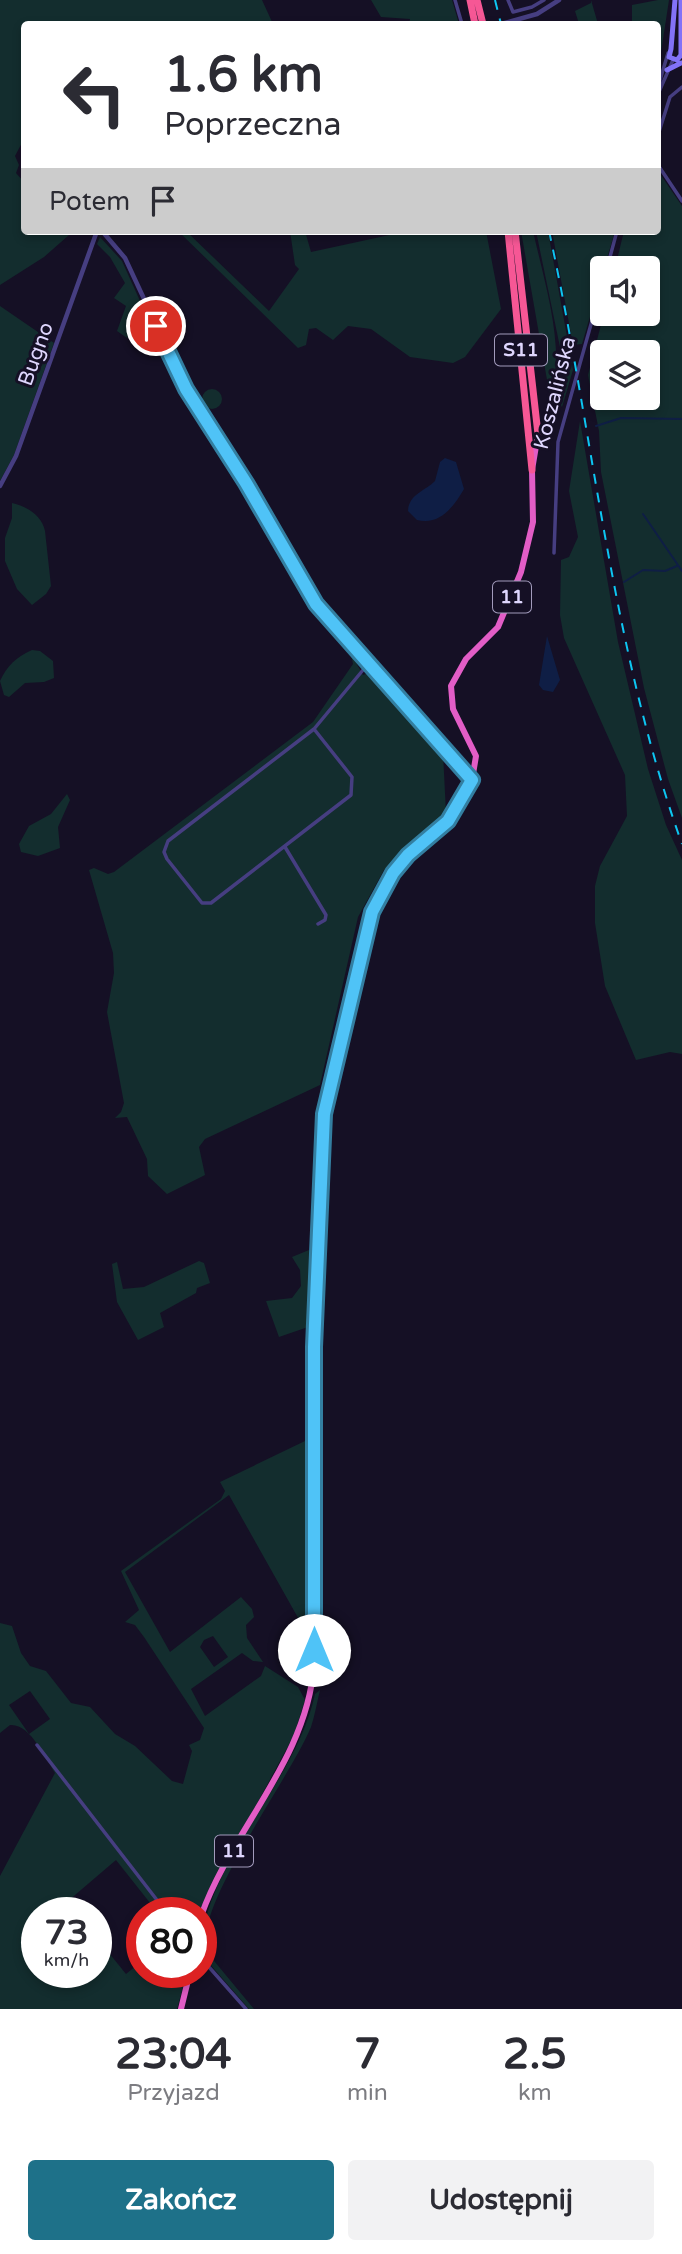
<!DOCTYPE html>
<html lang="pl">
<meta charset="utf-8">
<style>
:root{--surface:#fff;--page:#f2f2f3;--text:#2b2b33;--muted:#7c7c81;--accent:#1e7189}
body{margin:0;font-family:"Varela Round",sans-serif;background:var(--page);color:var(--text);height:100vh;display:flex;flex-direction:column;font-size:26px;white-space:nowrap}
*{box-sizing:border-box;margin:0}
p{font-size:23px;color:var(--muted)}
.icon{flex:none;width:38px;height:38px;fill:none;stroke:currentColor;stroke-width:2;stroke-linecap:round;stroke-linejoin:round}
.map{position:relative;height:2009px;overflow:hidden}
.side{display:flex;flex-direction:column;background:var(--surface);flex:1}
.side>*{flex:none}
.hud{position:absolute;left:21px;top:21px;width:640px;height:214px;border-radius:7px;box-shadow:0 4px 10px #0003;background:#fff;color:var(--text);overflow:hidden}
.fabs{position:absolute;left:590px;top:256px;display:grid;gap:14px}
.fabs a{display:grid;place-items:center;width:70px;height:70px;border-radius:7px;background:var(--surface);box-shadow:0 4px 10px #0003;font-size:35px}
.speed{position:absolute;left:21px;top:1897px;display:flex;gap:14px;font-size:35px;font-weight:700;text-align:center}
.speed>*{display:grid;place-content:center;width:91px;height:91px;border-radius:50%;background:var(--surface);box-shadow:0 4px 10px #0003;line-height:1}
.speed small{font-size:18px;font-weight:400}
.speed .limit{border:10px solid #d22;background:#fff;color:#111}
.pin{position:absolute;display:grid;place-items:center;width:60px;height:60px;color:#fff;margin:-30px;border:4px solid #fff;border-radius:50%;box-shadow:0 2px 7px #0007}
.me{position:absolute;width:77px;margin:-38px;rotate:0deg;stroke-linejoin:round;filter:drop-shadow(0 0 5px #0008)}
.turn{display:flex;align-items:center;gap:24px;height:147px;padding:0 28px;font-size:32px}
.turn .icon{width:91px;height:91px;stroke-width:2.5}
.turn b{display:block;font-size:49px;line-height:60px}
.then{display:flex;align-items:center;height:66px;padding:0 28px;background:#0003;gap:14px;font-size:26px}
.eta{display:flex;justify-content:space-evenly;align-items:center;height:119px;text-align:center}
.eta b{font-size:42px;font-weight:800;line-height:49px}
.button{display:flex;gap:14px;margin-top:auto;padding:14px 28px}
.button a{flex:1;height:80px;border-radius:7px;background:var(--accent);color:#fff;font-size:28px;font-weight:800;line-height:80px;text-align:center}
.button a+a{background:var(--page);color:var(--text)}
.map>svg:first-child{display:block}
.green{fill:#132d2e;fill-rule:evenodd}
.water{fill:#0f1e45}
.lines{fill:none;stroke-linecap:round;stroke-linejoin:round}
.stream{stroke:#0f1e45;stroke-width:2}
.minor{stroke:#463e81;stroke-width:3.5}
.tertiary{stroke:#463e81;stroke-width:4.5}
.secondary{stroke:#8272f7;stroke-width:5}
.trunk{stroke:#e25dc6;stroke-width:6}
.motorway{stroke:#f65795;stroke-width:7}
.rail{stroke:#0dc6f2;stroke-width:2;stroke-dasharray:10 9;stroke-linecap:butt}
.route-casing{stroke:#337fa1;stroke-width:18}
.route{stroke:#4fc3f7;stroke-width:12}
.labels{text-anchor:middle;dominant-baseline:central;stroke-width:6;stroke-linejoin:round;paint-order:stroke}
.shield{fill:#151025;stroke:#a29bbc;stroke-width:2}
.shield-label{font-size:19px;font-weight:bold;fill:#ded6fd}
.street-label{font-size:21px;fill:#ded6fd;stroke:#151025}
</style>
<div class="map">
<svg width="682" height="2009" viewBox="0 0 682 2009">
<rect width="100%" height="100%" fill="#151025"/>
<path class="green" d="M 0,0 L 262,0 L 273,24 L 24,24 L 24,139 L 15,156 L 19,165 L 16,173 L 24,182 L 24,231 L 66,231 L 69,235 L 44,257 L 0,285 Z
M 371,0 L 452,0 L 459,24 L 409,24 L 410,19 L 381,17 Z
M 591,0 L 598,24 L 579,24 L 575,11 L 591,3 Z
M 658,0 L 669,0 L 658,72 L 658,24 L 632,24 L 632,5 Z
M 658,171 L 682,206 L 682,818 L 668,779 L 644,688 L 601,472 L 599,431 L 588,375 L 604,313 L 648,313 L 648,268 L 615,268 L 624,231 L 658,231 ZM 602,352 L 648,352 L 648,397 L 602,397 Z
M 178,231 L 186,231 L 269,311 L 299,269 L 295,265 L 290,231 L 305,231 L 311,252 L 408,231 L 486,231 L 501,309 L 465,357 L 453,363 L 410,357 L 371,329 L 348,326 L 333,340 L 316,328 L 309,329 L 306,345 L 298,348 Z
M 521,231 L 533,231 C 545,285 564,341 553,397 L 550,397 Z
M 536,231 L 548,231 L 573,370 L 562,407 L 558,403 L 561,352 Z
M 552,231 L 615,231 L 582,344 L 573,345 Z
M 100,237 L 122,261 L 150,323 L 139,324 L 127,338 L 117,331 L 126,306 L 114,298 L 125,283 L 110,257 L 97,244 Z
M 0,306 L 54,343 L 14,455 L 0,481 Z
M202 399a10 10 0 1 1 20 0a10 10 0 1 1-20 0Z
M 580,421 L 618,642 L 648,769 L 666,825 L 682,860 L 682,1054 L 670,1052 L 636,1060 L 605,986 L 595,923 L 595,886 L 600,866 L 627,816 L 625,775 L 564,638 L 560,615 L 561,560 L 569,557 L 578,537 L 569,491 Z
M 12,503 C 27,506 42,516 45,531 L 51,586 L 46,594 L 32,605 L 17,589 L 5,561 L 5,538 L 12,518 Z
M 32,650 L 40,651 L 53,661 L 54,678 L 44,682 L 25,683 L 9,697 L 4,695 L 0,681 C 7,666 16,657 32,650 Z
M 351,654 L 363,675 L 369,673 L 443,753 L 446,813 L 384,870 L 358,917 L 320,1085 L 205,1139 L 199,1147 L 205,1175 L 167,1194 L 148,1176 L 147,1159 L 127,1117 L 115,1118 L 121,1112 L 124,1103 L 107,1012 L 114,973 L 113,953 L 89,870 L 94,868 L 108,874 L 114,872 L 313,722 L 353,664 Z
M 67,794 L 70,800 L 58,827 L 60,848 L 38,856 L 21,852 L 19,844 L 29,826 L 51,814 Z
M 309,1250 L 308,1327 L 279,1337 L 266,1301 L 292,1298 L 301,1286 L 300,1270 L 292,1257 Z
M 199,1261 L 204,1263 L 210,1283 L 197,1288 L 196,1293 L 160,1313 L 164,1327 L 138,1340 L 117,1302 L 112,1264 L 117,1262 L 123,1289 L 144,1287 Z
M 305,1441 L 306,1632 L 229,1495 L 125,1572 L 170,1652 L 241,1597 L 252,1609 L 254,1617 L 246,1625 L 247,1638 L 263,1662 L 253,1661 L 242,1653 L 191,1689 L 205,1716 L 261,1676 L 265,1666 L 298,1687 L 305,1700 L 294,1735 L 198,1913 L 158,1913 L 116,1860 L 68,1901 L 76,1913 L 37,1913 L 37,1972 L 96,1972 L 96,1937 L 126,1974 L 142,1961 L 142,1972 L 187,1972 L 177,2009 L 0,2009 L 0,1876 L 55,1773 C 46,1759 30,1723 10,1725 L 0,1733 L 0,1623 L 12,1626 L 21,1653 L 30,1666 L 46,1671 L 71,1703 L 90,1707 L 115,1734 L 135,1746 L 172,1781 L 183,1784 L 192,1751 L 189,1745 L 200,1740 L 204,1728 L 144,1637 L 135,1625 L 125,1622 L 139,1610 L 121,1571 L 221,1499 L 225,1491 L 220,1482 ZM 213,1636 L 228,1657 L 214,1667 L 200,1647 L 204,1640 ZM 30,1691 L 50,1719 L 29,1734 L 9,1705 Z
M 320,1690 C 317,1702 315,1715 311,1727 C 289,1780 198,1900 205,1950 L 254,2009 L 249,2009 L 201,1954 C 201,1866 296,1784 315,1694 Z"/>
<path class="water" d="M 445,458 L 456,462 L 464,489 C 454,506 440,526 417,520 L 408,511 C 409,494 425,491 435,481 L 440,462 Z
M 547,636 L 560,680 L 553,692 L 543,690 L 539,685 Z"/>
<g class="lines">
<path class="stream" d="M 596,426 L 621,418 L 682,419
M 643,514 L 682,571
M 624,582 L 643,570 L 665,571 L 677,566"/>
<path class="minor" d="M 455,0 L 462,24
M 508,0 L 513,12 L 532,7 L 544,0
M 658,87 L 668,53
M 658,94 L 673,60
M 658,135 L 670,97 L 682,87
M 658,165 L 682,201
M 607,268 L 617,231
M 554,553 L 558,442 L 602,285
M 314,729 L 352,777 L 351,795 L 211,903 L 202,903 L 167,859 L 164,852 L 168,841 L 314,729 L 368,664
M 285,847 L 326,915 L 325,920 L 318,924
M 37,1745 L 167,1913
M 201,1958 L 246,2009"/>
<path class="tertiary" d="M 501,24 L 537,14 L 559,0
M 102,231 L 125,258 L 186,389 L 246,483 L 316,604 L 472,779
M 0,486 L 16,456 L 97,231"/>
<path class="secondary" d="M 671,49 L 675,0
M 671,49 L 669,57 L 677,60
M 677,60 L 681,55 L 681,0
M 667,70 L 681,63"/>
<path class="trunk" d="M 201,1916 C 232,1829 307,1760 314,1665 L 314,1347 L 324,1114 L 363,939 L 377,899 L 404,860 L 448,821 L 472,780 L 476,756 L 453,709 L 451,686 L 466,659 L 498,627 L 521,572 L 533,522 L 532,470 L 538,434
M 181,2009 L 190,1972"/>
<path class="motorway" d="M 470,0 L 475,24
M 477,0 L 483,24
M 508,231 L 532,470
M 515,231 L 538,434"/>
<path class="rail" d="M 495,0 L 501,24
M 549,231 C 594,436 611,646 682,844"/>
</g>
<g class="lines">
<g class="route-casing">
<path id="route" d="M 156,326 L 186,389 L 246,483 L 316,604 L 472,780 L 448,821 L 408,855 L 393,873 L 372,912 L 324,1114 L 314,1347 L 314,1650"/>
</g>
<use href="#route" class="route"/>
</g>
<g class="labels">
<g class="shield">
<rect x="495" y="334.5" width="52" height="31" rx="5"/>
<rect x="493" y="581.5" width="38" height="31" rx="5"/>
<rect x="215" y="1835.5" width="38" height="31" rx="5"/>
</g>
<g class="shield-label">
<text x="521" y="350">S11</text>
<text x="512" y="597">11</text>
<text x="234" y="1851">11</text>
</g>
<g class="street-label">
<text transform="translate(36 354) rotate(-70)">Bugno</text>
<text transform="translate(555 393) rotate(-76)">Koszalińska</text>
</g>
</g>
</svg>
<div class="fabs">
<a><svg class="icon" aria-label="sound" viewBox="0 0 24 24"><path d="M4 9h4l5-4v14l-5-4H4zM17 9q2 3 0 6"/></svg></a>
<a><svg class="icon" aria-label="layers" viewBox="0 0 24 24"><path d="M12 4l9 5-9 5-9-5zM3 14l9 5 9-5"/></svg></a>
</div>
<div class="speed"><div>73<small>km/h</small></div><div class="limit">80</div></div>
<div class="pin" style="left:156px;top:326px;background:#d93025"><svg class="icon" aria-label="arrive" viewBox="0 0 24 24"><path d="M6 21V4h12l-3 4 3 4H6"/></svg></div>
<svg class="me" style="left:314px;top:1650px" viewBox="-20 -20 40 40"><circle r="19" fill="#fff"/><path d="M0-13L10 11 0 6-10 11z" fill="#4fc3f7"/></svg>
<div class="hud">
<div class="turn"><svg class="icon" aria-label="left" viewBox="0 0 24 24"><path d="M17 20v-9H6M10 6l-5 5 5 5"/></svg><div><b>1.6 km</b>Poprzeczna</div></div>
<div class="then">Potem<svg class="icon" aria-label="arrive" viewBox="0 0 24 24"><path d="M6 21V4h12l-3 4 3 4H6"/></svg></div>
</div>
</div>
<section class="side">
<div class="eta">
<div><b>23:04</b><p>Przyjazd</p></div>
<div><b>7</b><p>min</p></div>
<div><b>2.5</b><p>km</p></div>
</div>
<div class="button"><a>Zakończ</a><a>Udostępnij</a></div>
</section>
